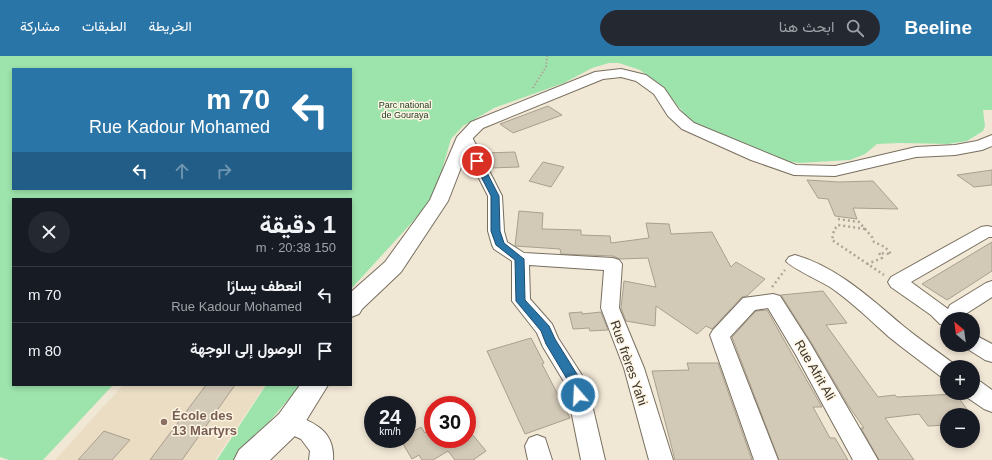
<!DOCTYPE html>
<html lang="ar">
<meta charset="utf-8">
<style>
:root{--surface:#171b24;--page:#242831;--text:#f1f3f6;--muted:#9ea1a6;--line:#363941;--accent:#2a75a8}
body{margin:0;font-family:Arial,Vazirmatn,sans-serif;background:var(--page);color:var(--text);direction:rtl;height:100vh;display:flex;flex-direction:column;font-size:15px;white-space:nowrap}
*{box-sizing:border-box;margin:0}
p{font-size:13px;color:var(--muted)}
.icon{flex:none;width:22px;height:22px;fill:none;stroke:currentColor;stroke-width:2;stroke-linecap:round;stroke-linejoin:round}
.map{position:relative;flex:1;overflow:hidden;direction:ltr}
.drawer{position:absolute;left:12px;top:142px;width:340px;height:188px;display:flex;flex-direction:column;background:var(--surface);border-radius:0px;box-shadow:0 2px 6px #0003;direction:rtl}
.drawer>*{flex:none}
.guide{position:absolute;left:12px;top:12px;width:340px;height:122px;border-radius:0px;box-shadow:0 2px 6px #0003;direction:rtl;background:#2a75a8;color:#fff;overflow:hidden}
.needle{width:26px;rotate:331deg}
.tools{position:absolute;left:940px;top:256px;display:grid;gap:8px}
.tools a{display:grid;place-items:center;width:40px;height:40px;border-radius:50%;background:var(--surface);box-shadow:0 2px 6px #0003;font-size:20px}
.speed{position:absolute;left:364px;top:340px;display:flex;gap:8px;font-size:20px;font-weight:700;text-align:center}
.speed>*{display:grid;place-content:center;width:52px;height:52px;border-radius:50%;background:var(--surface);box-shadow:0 2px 6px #0003;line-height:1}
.speed small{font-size:10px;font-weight:400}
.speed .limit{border:6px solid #d22;background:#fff;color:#111}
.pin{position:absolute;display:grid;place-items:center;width:34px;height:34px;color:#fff;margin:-17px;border:2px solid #fff;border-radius:50%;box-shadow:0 1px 4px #0007}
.me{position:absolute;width:44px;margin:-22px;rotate:341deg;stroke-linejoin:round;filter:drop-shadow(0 0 3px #0008)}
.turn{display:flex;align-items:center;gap:14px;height:84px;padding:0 16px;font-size:18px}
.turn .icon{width:52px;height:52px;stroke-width:2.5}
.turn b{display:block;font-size:28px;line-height:34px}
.lanes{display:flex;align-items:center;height:38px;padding:0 16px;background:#0003;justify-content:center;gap:20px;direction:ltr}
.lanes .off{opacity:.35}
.round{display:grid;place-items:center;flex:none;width:42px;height:42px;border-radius:21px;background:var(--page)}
.headline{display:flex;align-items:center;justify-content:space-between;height:68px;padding:0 16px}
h1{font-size:24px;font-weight:700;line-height:30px}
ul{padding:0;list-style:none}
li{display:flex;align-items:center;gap:12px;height:56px;padding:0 16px;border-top:1px solid var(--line)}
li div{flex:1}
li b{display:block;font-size:15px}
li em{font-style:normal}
header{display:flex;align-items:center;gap:24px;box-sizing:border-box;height:56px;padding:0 20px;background:var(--accent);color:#fff}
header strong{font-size:19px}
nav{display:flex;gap:22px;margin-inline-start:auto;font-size:14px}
.search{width:280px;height:36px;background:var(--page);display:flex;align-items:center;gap:10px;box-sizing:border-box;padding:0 14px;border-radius:22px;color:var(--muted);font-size:15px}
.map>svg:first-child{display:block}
.built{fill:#ebddc4}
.green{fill:#9de4ac;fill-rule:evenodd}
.building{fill:#d3c9b7;stroke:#a99f8e}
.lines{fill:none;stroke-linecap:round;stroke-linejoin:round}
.minor-casing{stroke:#786f5f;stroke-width:2}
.major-casing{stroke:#786f5f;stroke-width:2}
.path-far1{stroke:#ada597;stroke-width:2;stroke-dasharray:1.5 2;stroke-linecap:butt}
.path{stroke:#ada597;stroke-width:2.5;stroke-dasharray:2 3;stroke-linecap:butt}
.minor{fill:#fff;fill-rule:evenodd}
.major{fill:#fff;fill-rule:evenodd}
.route{fill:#2a75a8;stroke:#1b4c6d}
.education-dot{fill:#8d6e63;stroke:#fef4e2;stroke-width:1.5}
.labels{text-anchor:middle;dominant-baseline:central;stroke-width:3;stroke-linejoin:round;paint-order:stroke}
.far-park-label{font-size:9px;fill:#15351d;stroke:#fef4e2}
.near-street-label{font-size:13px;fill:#38342d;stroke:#fef4e2}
.near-education-label{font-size:13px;font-weight:bold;fill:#785e54;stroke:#fef4e2;text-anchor:start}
</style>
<header>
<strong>Beeline</strong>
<div class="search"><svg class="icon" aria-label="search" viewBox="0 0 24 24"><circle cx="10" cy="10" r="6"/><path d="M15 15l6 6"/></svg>ابحث هنا</div>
<nav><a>الخريطة</a><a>الطبقات</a><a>مشاركة</a></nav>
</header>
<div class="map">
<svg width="992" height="404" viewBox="0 0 992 404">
<rect width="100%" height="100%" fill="#f1e7d5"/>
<path class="built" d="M 123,329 L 265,329 L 215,404 L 55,404 Z"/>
<path class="green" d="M 0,0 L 992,0 L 992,54 L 983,54 L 985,70 L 983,75 L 967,85 L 948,88 L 901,87 L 877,88 L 865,98 L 850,104 L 799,107 L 781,104 L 701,71 L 688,62 L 659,28 L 640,14 L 619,7 L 609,7 L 592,12 L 564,27 L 494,52 L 463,70 L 451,83 L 439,124 L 427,150 L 351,233 L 351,143 L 13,143 L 13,329 L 113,329 L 43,404 L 9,404 L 0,401 ZM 13,13 L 351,13 L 351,133 L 13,133 Z
M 266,329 L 301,329 L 240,399 L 233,404 L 217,404 Z"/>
<path class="building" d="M 548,50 L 562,59 L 513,77 L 500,68 Z
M 515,96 L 519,111 L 490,112 L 486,106 L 485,97 Z
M 543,106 L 564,111 L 551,131 L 529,125 Z
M 992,114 L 992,129 L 974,131 L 957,119 Z
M 807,124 L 839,126 L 873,125 L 898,153 L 853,152 L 857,163 L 835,160 L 828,143 L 818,142 Z
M 519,155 L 543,157 L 542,173 L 581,174 L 581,179 L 610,180 L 611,187 L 649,182 L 646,167 L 669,168 L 671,178 L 712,176 L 731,211 L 736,206 L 765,223 L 747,240 L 742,241 L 712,273 L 706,270 L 697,278 L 656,250 L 655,270 L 626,265 L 621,252 L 624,225 L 656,231 L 648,202 L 620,203 L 613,200 L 561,198 L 560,193 L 515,190 Z
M 992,186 L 992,215 L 947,244 L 922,228 Z
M 823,235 L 847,267 L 826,269 L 878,341 L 895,339 L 897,341 L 956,338 L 971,359 L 947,359 L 947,369 L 928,370 L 919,358 L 885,362 L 914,404 L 879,404 L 861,372 L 864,372 L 848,349 L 811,286 L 781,239 Z
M 767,254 L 822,351 L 813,351 L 830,382 L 835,382 L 848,404 L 779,404 L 732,281 L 756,255 Z
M 582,256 L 582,258 L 601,256 L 608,274 L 590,275 L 589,272 L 573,273 L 569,257 Z
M 531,282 L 544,307 L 542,308 L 570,362 L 525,378 L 487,295 Z
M 687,307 L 718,307 L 752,404 L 675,404 L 652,315 L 689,314 Z
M 206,329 L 235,329 L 182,404 L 150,404 Z
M 421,371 L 425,377 L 433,372 L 433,383 L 467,383 L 467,372 L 486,395 L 473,404 L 455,404 L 448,395 L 433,404 L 422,404 L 419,399 L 412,403 L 400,383 L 407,383 L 407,379 Z
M 104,375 L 130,384 L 112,404 L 78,404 Z"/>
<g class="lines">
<g class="minor-casing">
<path id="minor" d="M 465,77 L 470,78 L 472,81 L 502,140 L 504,175 L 507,186 L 524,197 L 613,202 L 619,204 L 622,208 L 619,252 L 644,312 L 673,404 L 649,404 L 624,312 L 601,252 L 604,214 L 529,209 L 530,243 L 552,268 L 558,282 L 587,327 L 605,404 L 581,404 L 566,329 L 543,291 L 537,277 L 512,245 L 512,205 L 494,193 L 492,189 L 488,175 L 488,140 L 458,81 L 460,78 Z
M 987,170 L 992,171 L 992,181 L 989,181 L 911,226 L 948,253 L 950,249 L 986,227 L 992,225 L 992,241 L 964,259 L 962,263 L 947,263 L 947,270 L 940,268 L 931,259 L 891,231 L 888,226 L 891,221 L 981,171 Z
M 795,199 C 837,211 870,242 902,269 C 919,283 937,295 954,308 L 956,311 L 947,311 L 947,323 L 940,320 C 923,307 905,294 889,281 C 870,264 852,246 830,231 C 822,226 790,211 786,205 L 789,201 Z
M 773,238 L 780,240 L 810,287 L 878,404 L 853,404 L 796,299 L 768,252 L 755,254 L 730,281 L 778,404 L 754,404 L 710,279 L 713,274 L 743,242 Z
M 973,278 L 992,288 L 992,306 L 985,304 L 966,292 L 965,289 L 973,289 Z
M 973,324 L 981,326 L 992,334 L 992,356 L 984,353 L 965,340 L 964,337 L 973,337 Z
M 289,357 C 313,366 335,374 333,404 L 309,404 L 310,395 L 301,383 L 281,374 L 278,367 L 281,360 Z
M 537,379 L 545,382 L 552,404 L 528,404 L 525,390 L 529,382 Z"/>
</g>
<g class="major-casing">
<path id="major" d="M 621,13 L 646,19 L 664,32 L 679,54 L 694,67 L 796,109 L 835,110 L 916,91 L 955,89 L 977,85 L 992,79 L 992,90 L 982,94 L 955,99 L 916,101 L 835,120 L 794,119 L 751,104 L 682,73 L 668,60 L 654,38 L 636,25 L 621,21 L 603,23 L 483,72 L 472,83 L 448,145 L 401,216 L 362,253 L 359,258 L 351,261 L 351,236 L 385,206 L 430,144 L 457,81 L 471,66 L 595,16 Z
M 300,329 L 328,329 L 299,376 L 270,404 L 234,404 L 239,394 L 279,358 Z"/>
</g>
<path class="path-far1" d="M 533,32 L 546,11 L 547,0"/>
<path class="path" d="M 838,163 L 859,166 L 872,181 L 874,186 L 885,191 L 891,198 L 879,197 L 882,202 L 867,208
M 865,173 L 838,169 L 834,174 L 832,184 L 884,219
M 772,231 L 785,214"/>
<use href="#minor" class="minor"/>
<use href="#major" class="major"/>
</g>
<path class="route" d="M 475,103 L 477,103 L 481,105 L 499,140 L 500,175 L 504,187 L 524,203 L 525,244 L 549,270 L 555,283 L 580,323 L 584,339 L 582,343 L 578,344 L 574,343 L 570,328 L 546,288 L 541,275 L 516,245 L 515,204 L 496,189 L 491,175 L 491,140 L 473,105 Z"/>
<circle class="education-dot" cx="164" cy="366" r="4"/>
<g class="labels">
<g class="far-park-label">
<text x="405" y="49">Parc national<tspan x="405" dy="10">de Gouraya</tspan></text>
</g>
<g class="near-street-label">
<text transform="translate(629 307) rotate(71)">Rue frères Yahi</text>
<text transform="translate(815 314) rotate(60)">Rue Afrit Ali</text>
</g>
<g class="near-education-label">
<text x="172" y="359">École des<tspan x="172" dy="15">13 Martyrs</tspan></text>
</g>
</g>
</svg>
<div class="tools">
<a><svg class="needle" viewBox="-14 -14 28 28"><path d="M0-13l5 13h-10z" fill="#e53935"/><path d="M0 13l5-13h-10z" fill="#9ea1a6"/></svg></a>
<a>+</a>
<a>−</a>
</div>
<div class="speed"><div>24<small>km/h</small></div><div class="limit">30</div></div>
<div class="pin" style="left:477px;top:105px;background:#d93025"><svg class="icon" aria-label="arrive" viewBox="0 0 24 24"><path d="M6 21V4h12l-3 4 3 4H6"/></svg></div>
<svg class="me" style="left:578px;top:339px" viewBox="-20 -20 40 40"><circle r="17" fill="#2a75a8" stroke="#fff" stroke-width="3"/><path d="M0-11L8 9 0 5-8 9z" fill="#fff"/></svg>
<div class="guide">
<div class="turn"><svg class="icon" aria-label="left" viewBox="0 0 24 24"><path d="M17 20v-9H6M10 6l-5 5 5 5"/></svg><div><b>70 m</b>Rue Kadour Mohamed</div></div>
<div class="lanes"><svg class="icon" aria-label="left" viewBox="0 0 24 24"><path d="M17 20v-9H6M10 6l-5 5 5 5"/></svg><svg class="icon off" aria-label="ahead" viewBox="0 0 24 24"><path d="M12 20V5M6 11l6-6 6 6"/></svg><svg class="icon off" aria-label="right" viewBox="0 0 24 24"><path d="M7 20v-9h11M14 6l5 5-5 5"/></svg></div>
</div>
<section class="drawer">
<div class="headline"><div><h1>1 دقيقة</h1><p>150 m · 20:38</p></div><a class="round"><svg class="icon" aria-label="close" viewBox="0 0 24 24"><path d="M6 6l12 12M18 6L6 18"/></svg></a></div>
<ul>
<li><svg class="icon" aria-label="left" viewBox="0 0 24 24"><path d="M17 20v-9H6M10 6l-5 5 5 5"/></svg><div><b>انعطف يسارًا</b><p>Rue Kadour Mohamed</p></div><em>70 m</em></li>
<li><svg class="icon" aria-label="arrive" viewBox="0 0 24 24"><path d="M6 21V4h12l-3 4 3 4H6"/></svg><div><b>الوصول إلى الوجهة</b></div><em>80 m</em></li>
</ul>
</section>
</div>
